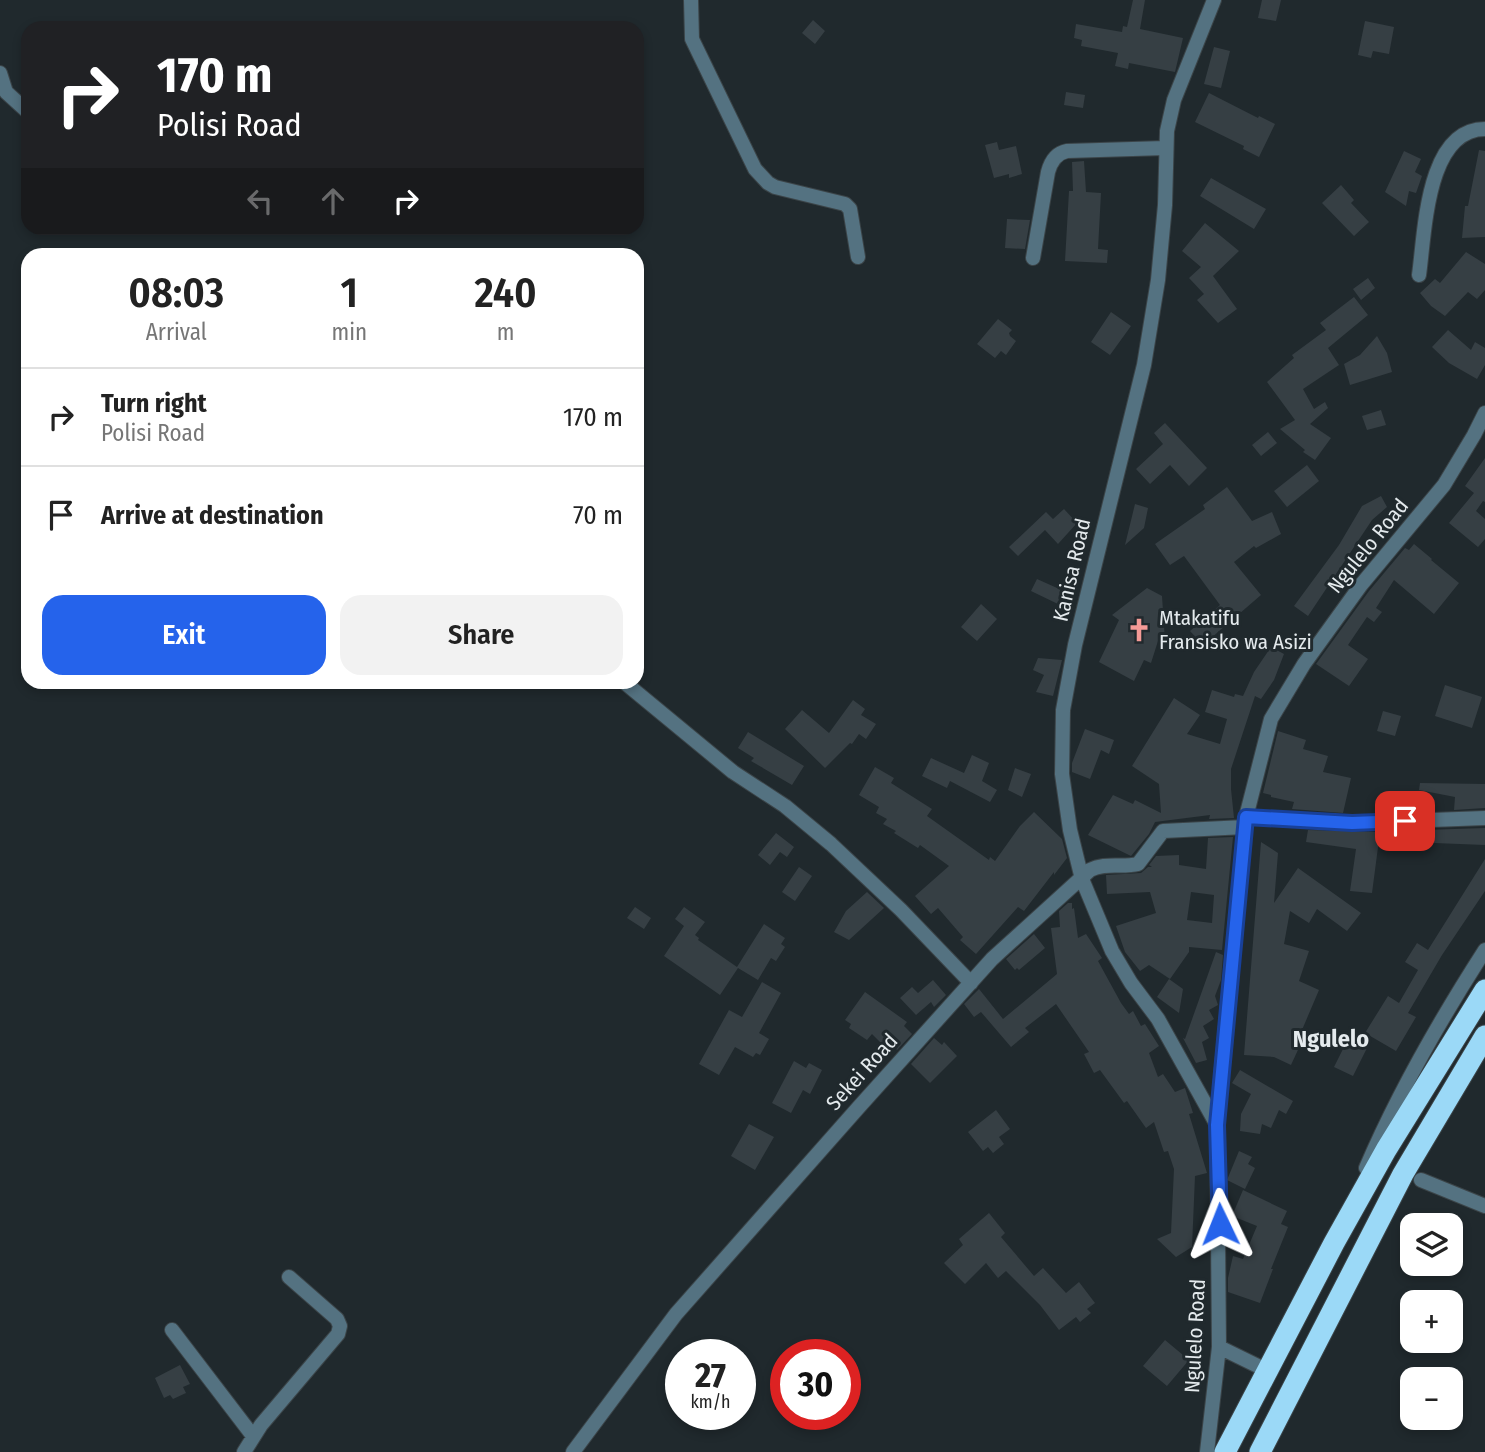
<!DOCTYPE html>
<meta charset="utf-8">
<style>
:root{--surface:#fff;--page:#f2f2f2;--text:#222;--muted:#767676;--line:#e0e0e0;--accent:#2563eb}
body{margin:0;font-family:"Fira Sans Condensed",sans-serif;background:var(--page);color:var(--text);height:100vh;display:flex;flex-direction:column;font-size:26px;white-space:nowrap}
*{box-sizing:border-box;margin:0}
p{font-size:23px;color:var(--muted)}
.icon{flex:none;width:38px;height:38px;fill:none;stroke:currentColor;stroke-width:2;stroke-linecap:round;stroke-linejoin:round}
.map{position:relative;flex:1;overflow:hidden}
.panel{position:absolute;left:21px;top:248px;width:623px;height:441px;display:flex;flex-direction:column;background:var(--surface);border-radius:21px;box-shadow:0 4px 10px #0003}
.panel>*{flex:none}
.banner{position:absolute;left:21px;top:21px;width:623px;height:214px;border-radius:21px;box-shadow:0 4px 10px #0003;background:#202124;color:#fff;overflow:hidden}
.fabs{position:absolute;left:1400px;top:1213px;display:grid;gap:14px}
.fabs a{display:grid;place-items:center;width:63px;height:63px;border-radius:14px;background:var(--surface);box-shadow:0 4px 10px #0003;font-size:35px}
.speed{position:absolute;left:665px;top:1339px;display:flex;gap:14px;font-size:35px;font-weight:700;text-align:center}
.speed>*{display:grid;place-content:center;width:91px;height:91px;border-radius:50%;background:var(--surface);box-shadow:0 4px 10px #0003;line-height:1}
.speed small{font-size:18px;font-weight:400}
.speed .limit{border:10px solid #d22;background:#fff;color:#111}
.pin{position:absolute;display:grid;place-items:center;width:60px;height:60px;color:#fff;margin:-30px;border-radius:14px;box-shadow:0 4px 10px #0006}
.me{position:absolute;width:77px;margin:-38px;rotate:358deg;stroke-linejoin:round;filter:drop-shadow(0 0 5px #0008)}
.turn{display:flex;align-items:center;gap:24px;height:147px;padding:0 21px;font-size:32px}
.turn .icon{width:91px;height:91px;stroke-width:2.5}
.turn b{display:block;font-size:49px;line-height:60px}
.lanes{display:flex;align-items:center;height:66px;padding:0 21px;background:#0003;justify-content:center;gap:35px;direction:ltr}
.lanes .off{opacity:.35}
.eta{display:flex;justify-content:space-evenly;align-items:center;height:119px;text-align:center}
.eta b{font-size:42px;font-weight:600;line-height:49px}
.action{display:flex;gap:14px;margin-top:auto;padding:14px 21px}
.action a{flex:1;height:80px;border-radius:21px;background:var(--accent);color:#fff;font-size:28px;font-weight:600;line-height:80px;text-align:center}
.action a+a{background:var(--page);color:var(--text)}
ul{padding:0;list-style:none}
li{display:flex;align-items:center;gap:21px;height:98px;padding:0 21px;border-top:2px solid var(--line)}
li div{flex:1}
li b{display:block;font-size:26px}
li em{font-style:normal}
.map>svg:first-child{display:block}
.building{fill:#363f44;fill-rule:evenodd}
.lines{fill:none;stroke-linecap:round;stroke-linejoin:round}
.street-casing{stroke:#3b4448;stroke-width:16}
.highway-casing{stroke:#3b4448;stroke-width:23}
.street{stroke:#547281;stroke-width:14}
.highway{stroke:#9bd9f7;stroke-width:21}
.route-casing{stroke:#184099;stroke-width:18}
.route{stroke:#2563eb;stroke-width:12}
.labels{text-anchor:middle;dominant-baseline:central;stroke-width:6;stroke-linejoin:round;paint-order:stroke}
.street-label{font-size:21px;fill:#e4eaed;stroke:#20292d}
.poi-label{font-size:21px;fill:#e4eaed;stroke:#20292d;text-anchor:start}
.quarter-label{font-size:24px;font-weight:bold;fill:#e4eaed;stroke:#20292d}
</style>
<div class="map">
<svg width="1485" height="1452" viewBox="0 0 1485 1452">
<rect width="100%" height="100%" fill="#20292d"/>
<path class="building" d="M 1133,0 L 1145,0 L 1140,29 L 1183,38 L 1175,72 L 1129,63 L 1128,69 L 1115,66 L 1118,53 L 1081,46 L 1082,40 L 1074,38 L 1076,24 L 1122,32 L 1123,26 L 1127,27 Z
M 1262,0 L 1281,0 L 1276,21 L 1258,18 Z
M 813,20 L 825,31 L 815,44 L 802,33 Z
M 1365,21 L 1394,27 L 1389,54 L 1373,51 L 1371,58 L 1358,55 Z
M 1214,47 L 1230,51 L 1221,88 L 1204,84 Z
M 1066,92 L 1085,95 L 1083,108 L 1064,105 Z
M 1209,93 L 1258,118 L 1259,116 L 1275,124 L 1259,157 L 1243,149 L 1244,146 L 1195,122 Z
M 997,142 L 999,150 L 1016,146 L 1022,174 L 1009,178 L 1009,174 L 994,178 L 985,145 Z
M 1479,150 L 1485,151 L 1485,237 L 1462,238 L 1465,206 L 1468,206 Z
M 1404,151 L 1421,159 L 1415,172 L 1422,176 L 1416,193 L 1409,191 L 1406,206 L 1385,192 Z
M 1084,161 L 1086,192 L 1101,193 L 1098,249 L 1108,250 L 1107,263 L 1065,261 L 1069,191 L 1073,191 L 1072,162 Z
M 1211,178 L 1266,209 L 1254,229 L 1200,196 Z
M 1341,185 L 1354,200 L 1351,203 L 1369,222 L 1354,236 L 1322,203 Z
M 1007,219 L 1030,220 L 1025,249 L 1005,248 Z
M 1205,223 L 1239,251 L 1213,276 L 1237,309 L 1218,323 L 1197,300 L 1204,294 L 1189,278 L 1201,267 L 1182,251 Z
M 1466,252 L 1485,264 L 1485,290 L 1477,299 L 1468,292 L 1445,316 L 1431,306 L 1420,293 L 1435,279 L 1440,283 Z
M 1368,278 L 1375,288 L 1361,300 L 1353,289 Z
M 1354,297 L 1368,315 L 1328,348 L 1339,365 L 1303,389 L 1314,409 L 1325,402 L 1328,408 L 1310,424 L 1331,438 L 1315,460 L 1303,452 L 1305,450 L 1280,429 L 1295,420 L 1267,382 L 1294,358 L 1292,355 L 1326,330 L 1320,323 Z
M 1111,312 L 1131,326 L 1110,355 L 1091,342 Z
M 998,319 L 1012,330 L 1009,333 L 1010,336 L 1016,341 L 1006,355 L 1001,351 L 995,358 L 977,344 Z
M 1448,330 L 1471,350 L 1475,342 L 1485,348 L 1485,365 L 1477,379 L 1449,363 L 1432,347 Z
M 1377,336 L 1387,353 L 1392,372 L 1350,385 L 1344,364 L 1360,355 Z
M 1381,410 L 1386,425 L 1367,430 L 1362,416 Z
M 1165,423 L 1207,468 L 1189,486 L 1170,465 L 1150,484 L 1136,469 L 1163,444 L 1154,433 Z
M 1268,432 L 1277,443 L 1261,456 L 1252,445 Z
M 1485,458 L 1485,502 L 1483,501 L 1476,511 L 1485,519 L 1485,539 L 1478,547 L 1449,523 L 1474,493 L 1465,486 Z
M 1307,465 L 1319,481 L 1287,507 L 1274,491 Z
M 1227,487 L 1252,521 L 1272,512 L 1281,534 L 1256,548 L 1254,546 L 1234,562 L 1261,595 L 1203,645 L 1190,631 L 1220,605 L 1184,556 L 1170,565 L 1155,544 L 1205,509 L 1203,505 Z
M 1381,496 L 1387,507 L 1372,520 L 1308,616 L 1294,606 L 1339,545 L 1362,506 Z
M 1135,504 L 1148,508 L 1144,528 L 1125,545 Z
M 1064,509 L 1077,523 L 1058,544 L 1045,530 L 1018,556 L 1009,547 L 1046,512 L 1053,519 Z
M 1414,544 L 1432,559 L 1431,560 L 1459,583 L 1434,614 L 1394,580 L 1376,608 L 1382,612 L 1374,622 L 1367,617 L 1348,645 L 1368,659 L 1349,686 L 1316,664 L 1369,591 L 1405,548 L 1409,550 Z
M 1037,579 L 1066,592 L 1060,605 L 1031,591 Z
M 1147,588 L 1162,596 L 1165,641 L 1158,641 L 1151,663 L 1144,660 L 1134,681 L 1099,662 L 1119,620 L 1112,615 Z
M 981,604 L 997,619 L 977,641 L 961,627 Z
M 1271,647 L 1284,654 L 1274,680 L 1261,699 L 1255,696 L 1231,769 L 1231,789 L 1234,818 L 1209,819 L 1210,815 L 1155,822 L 1149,834 L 1131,856 L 1088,835 L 1113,795 L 1133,804 L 1135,800 L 1161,813 L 1159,784 L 1132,766 L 1174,698 L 1200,715 L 1187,734 L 1220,744 L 1227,719 L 1205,712 L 1212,690 L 1234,697 L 1235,694 L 1243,696 L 1254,672 Z
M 1038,658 L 1062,660 L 1053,696 L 1036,692 L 1044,675 L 1033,670 Z
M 1445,685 L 1482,697 L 1472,728 L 1435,716 Z
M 853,700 L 865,709 L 861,715 L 876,724 L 866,739 L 859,734 L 852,744 L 850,743 L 825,768 L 785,729 L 802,710 L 829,733 Z
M 1383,711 L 1401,716 L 1395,736 L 1377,731 Z
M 1085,729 L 1114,740 L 1109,754 L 1101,750 L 1090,779 L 1072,772 L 1072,763 Z
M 1278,731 L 1306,740 L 1303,749 L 1328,756 L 1323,772 L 1351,778 L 1343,813 L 1292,809 L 1294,802 L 1271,797 L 1271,795 L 1263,793 Z
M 748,732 L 804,766 L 792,785 L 751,761 L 754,758 L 738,748 Z
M 972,755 L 989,763 L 982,781 L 997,790 L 990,802 L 950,781 L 947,788 L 922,776 L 931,758 L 964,773 Z
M 875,767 L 894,778 L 891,783 L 932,809 L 927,816 L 989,860 L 990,857 L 995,861 L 1020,826 L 1034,812 L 1062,839 L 1067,858 L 1054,875 L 1054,872 L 1024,911 L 1018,907 L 976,954 L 960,940 L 963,937 L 938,908 L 931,914 L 915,896 L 949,866 L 920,845 L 918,848 L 894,833 L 896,831 L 883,824 L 887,819 L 876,813 L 879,807 L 859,795 Z
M 1015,768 L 1031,774 L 1022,797 L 1008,790 Z
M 1420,783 L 1485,784 L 1485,808 L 1454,810 L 1455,797 L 1419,790 Z
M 1485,828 L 1485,845 L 1434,843 L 1434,840 L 1393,840 L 1393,831 Z
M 1308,830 L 1380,832 L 1372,893 L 1350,891 L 1356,849 L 1306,842 Z
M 776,833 L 794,847 L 787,857 L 780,852 L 770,865 L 758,855 Z
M 1233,837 L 1222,950 L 1189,947 L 1189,952 L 1170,979 L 1149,965 L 1140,971 L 1125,952 L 1116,926 L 1156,913 L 1150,892 L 1107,894 L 1106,875 L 1141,873 L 1148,867 L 1152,867 L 1149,865 L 1156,856 L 1179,855 L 1179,865 L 1206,869 L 1208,838 ZM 1191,892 L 1214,895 L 1212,923 L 1187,920 Z
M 1261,842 L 1278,853 L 1274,903 L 1298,868 L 1361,913 L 1347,931 L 1317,909 L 1309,923 L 1290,911 L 1284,944 L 1309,951 L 1299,981 L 1319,990 L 1299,1037 L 1303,1039 L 1291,1065 L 1274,1057 L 1244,1055 Z
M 1485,859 L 1485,891 L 1442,955 L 1408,1013 L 1416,1017 L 1396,1051 L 1365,1033 L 1388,996 L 1399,1003 L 1418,970 L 1405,962 L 1417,943 L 1428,950 Z
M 799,867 L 812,876 L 795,901 L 782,892 Z
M 867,892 L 884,908 L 849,940 L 834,932 L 846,911 Z
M 1068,903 L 1072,903 L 1072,909 L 1074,908 L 1078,938 L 1086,934 L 1102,958 L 1098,961 L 1121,1003 L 1129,1014 L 1133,1011 L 1141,1026 L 1145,1024 L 1159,1046 L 1149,1053 L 1158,1077 L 1163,1074 L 1175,1092 L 1185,1088 L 1193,1113 L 1189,1114 L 1207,1173 L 1195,1176 L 1192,1247 L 1176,1257 L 1157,1239 L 1171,1233 L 1174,1169 L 1168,1151 L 1164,1152 L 1154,1122 L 1146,1128 L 1127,1101 L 1124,1103 L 1100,1070 L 1094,1073 L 1084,1054 L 1089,1052 L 1056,1004 L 1025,1028 L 1029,1032 L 1011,1047 L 981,1012 L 974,1017 L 964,1004 L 979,989 L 1003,1019 L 1057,974 L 1051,928 L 1060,927 L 1059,911 Z
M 635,907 L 651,918 L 644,929 L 627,918 Z
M 684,907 L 705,922 L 695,935 L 699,938 L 698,940 L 737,967 L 764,924 L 785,938 L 781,944 L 785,947 L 776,961 L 771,958 L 758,980 L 738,968 L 720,995 L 664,956 L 684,926 L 675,919 Z
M 1034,934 L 1045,948 L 1019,970 L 1017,968 L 1015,970 L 1006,959 Z
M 1216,952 L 1223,955 L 1221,980 L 1215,996 L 1218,1005 L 1209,1010 L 1214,1019 L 1203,1026 L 1209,1038 L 1202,1042 L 1207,1060 L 1196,1063 L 1183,1038 L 1185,1039 Z
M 1169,979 L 1183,989 L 1179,1013 L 1157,997 Z
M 933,980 L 946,995 L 934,1007 L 931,1002 L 916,1015 L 900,998 L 912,987 L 918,993 Z
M 762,982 L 781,993 L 759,1033 L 769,1039 L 760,1055 L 756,1053 L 753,1057 L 735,1047 L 719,1075 L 699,1064 L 729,1010 L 742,1017 Z
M 865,992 L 907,1022 L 904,1026 L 912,1034 L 897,1050 L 893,1045 L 888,1050 L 872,1034 L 867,1040 L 849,1028 L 851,1024 L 845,1020 Z
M 1350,1035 L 1369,1044 L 1353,1076 L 1334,1067 Z
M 934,1038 L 942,1045 L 944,1042 L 957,1056 L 930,1083 L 911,1064 Z
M 794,1061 L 806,1068 L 809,1063 L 822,1070 L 810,1094 L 803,1090 L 791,1113 L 772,1103 Z
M 1240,1070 L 1293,1101 L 1286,1114 L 1279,1110 L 1271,1128 L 1262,1124 L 1260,1134 L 1240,1131 L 1241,1114 L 1251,1094 L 1232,1083 Z
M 996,1110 L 1010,1129 L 999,1137 L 1004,1144 L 993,1153 L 988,1147 L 983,1151 L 968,1132 Z
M 749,1124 L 774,1137 L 755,1170 L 731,1156 Z
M 1239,1151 L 1252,1157 L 1248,1164 L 1255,1168 L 1245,1189 L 1227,1180 Z
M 1243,1190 L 1287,1211 L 1281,1224 L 1288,1227 L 1271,1269 L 1273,1269 L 1260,1303 L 1228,1292 L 1228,1278 L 1233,1256 L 1243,1259 L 1257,1226 L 1232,1216 Z
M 989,1213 L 1005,1233 L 1001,1237 L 1034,1276 L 1043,1268 L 1066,1293 L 1079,1282 L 1095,1303 L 1087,1309 L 1091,1313 L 1080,1322 L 1076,1317 L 1059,1330 L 1040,1305 L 1006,1271 L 998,1278 L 986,1263 L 965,1284 L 944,1263 L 963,1245 L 959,1239 Z
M 1165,1340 L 1189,1360 L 1167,1386 L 1143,1366 Z
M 180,1365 L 190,1384 L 183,1387 L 186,1393 L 173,1399 L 170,1395 L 164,1398 L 155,1378 Z"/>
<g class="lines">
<g class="street-casing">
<path id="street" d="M 691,0 L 692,39 L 755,169 L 768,183 L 775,187 L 845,204 L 850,209 L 858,257
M 1214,0 L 1174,100 L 1167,131 L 1165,205 L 1158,280 L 1144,365 L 1075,645 L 1063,710 L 1062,774 L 1070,830 L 1082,879 L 1112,951 L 1131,983 L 1158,1019 L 1217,1125
M 0,73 L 6,92 L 28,112
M 1033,258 L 1048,172 C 1051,161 1056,153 1067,151 L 1165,148
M 1419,275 C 1425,233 1426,129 1485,129
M 624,682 L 733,772 L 785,806 L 831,844 L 901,910 L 971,983
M 1246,817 L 1352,823 L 1485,818
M 1366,1168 C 1399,1091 1440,1020 1485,950
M 1421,1180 L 1485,1206
M 172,1330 L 253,1436
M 1219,1347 L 1268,1371
M 244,1452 L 261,1425 L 338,1334 L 340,1326 L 337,1319 L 289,1277
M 573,1452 L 676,1314 L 858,1108 L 992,959 L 1090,870 C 1105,862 1122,868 1138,864 L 1163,831 L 1245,827
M 1207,1452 L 1219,1347 L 1217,1125 L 1222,1066 L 1246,817 L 1271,719 L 1304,664 L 1361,585 L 1444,485 L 1474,435 L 1485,413"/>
</g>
<g class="highway-casing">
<path id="highway" d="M 1225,1452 L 1334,1243 L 1386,1150 L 1485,990
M 1260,1452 L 1403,1174 L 1485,1036"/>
</g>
<use href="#street" class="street"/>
<use href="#highway" class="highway"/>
</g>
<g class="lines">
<g class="route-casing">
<path id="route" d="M 1220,1224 L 1217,1125 L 1246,817 L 1352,823 L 1405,821"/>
</g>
<use href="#route" class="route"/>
</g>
<defs>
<g id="church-bare" transform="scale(1.89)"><path d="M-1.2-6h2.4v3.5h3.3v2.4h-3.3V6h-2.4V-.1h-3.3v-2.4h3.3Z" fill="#f59b97" stroke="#20292d" stroke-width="2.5" paint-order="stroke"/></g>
</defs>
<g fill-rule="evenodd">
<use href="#church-bare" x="1139" y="630"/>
</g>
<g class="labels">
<g class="street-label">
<text transform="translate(1368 546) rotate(-51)">Ngulelo Road</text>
<text transform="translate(1072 570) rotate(-77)">Kanisa Road</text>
<text transform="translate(862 1072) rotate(-48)">Sekei Road</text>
<text transform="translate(1195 1336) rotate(-87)">Ngulelo Road</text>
</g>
<g class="poi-label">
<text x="1159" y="618">Mtakatifu<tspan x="1159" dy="24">Fransisko wa Asizi</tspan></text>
</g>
<g class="quarter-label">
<text x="1331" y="1039">Ngulelo</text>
</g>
</g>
</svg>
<div class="fabs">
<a><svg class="icon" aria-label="layers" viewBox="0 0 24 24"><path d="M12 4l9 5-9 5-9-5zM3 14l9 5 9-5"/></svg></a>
<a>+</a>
<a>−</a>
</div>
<div class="speed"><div>27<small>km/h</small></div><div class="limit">30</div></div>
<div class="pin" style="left:1405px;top:821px;background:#d93025"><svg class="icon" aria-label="arrive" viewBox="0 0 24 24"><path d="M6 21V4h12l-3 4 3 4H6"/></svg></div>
<svg class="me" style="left:1220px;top:1224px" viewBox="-20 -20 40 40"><path d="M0-17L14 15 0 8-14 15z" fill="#2563eb" stroke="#fff" stroke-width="4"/></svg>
<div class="banner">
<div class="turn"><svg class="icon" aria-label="right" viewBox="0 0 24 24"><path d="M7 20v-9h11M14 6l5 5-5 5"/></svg><div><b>170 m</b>Polisi Road</div></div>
<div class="lanes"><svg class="icon off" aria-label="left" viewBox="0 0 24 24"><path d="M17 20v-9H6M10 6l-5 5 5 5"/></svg><svg class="icon off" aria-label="ahead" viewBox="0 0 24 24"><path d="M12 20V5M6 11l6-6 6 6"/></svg><svg class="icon" aria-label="right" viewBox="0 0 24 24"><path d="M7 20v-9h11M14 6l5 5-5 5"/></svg></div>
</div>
<section class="panel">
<div class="eta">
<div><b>08:03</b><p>Arrival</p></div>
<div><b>1</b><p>min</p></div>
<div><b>240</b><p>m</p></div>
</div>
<ul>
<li><svg class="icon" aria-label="right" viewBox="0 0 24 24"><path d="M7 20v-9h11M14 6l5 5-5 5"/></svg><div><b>Turn right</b><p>Polisi Road</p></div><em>170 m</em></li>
<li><svg class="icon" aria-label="arrive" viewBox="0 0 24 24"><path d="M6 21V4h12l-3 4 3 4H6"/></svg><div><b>Arrive at destination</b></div><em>70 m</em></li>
</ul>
<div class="action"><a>Exit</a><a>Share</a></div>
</section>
</div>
